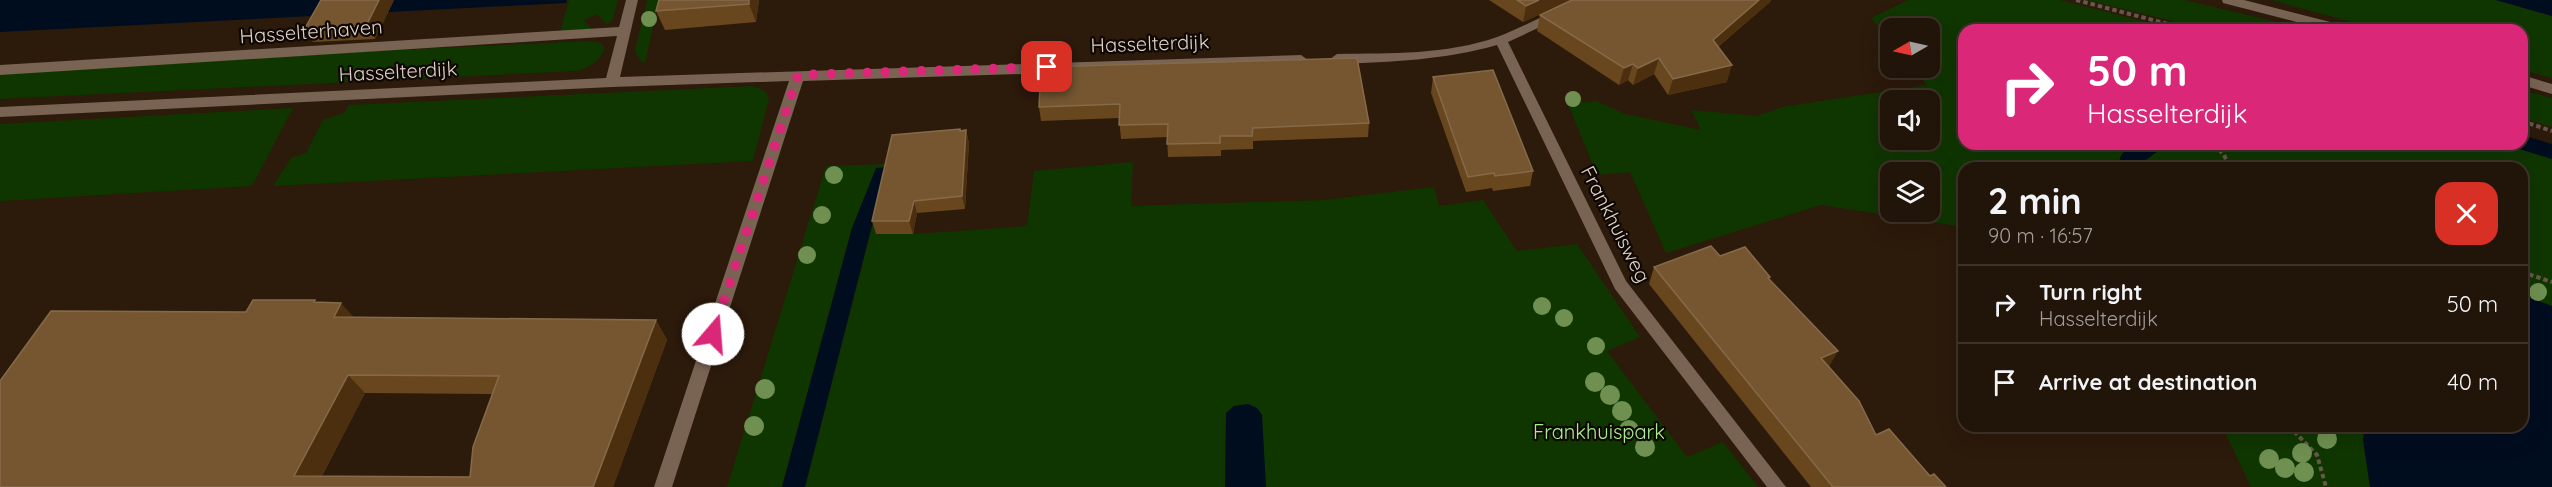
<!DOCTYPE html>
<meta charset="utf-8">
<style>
:root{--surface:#211408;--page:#291d12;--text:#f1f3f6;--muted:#a29e9c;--line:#3e3329}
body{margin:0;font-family:Quicksand,sans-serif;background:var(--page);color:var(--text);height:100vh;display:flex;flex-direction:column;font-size:22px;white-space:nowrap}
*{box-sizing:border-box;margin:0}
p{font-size:20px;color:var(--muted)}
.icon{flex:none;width:33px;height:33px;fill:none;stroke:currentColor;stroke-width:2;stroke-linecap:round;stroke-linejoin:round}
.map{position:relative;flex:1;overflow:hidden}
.side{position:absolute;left:1958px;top:162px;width:570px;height:270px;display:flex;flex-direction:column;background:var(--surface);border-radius:18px;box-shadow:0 6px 24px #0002,0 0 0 2px var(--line)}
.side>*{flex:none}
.banner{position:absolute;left:1958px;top:24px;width:570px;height:126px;border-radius:18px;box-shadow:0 6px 24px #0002,0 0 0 2px var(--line);background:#db2777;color:#fff;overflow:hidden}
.needle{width:39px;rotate:261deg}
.buttons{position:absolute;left:1880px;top:18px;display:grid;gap:12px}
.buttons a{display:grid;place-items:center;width:60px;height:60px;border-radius:12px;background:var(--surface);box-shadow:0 6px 24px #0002,0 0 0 2px var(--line);font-size:30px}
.pin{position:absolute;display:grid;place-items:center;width:51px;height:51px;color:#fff;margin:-26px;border-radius:12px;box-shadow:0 3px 9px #0006}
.me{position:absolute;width:66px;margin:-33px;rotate:18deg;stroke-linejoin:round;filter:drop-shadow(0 0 4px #0008)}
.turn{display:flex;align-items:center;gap:21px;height:126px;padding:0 30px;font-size:27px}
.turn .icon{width:78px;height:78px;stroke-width:2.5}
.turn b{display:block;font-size:42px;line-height:51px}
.round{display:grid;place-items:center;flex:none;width:63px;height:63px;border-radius:18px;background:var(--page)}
.summary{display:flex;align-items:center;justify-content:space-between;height:102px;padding:0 30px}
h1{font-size:36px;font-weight:800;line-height:45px}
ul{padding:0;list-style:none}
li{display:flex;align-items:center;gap:18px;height:78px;padding:0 30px;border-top:2px solid var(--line)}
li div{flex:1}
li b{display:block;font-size:22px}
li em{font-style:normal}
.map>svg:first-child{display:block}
.green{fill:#103600;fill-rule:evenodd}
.water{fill:#000d1f}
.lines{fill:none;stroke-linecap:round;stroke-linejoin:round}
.path{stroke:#68584b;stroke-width:4;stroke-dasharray:4.5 3;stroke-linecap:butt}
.street{fill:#796353;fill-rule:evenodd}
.tree{fill:#6f9051}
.wall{fill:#68471f;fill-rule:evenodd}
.shaded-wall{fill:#4b2f0f}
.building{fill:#755631;stroke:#856a49;stroke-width:1.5;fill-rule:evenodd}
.route{stroke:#db2777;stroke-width:10;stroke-dasharray:0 18}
.labels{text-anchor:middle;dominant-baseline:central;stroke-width:4.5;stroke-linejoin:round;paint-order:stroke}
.street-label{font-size:20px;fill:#dfd2c9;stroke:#0e0703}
.park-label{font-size:20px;fill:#a6f18b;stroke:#0e0703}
</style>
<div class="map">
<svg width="2552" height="487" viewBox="0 0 2552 487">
<rect width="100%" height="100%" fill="#2c1a0b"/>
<path class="green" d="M 569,0 L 618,0 L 613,19 L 607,25 L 597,14 L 584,20 L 593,31 L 560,33 Z
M 647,0 L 659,0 L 645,63 L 640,60 L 635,51 Z
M 1908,0 L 2060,0 L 2178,30 L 1964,30 L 1964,144 L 2503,144 L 2552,159 L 2552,487 L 2251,487 L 2222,426 L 2522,426 L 2522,168 L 1964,168 L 1963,227 L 1821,205 L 1666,253 L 1630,172 L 1597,175 L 1568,104 L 1596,101 L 1625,114 L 1701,130 L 1691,110 L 1757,116 L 1782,107 L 1927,85 L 1913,68 L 1929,68 L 1929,28 L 1890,28 L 1890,40 L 1871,18 ZM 1890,100 L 1929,100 L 1929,140 L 1890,140 ZM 1890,172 L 1929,172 L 1929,212 L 1890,212 Z
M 2087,0 L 2184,0 L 2311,30 L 2208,30 Z
M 2272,0 L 2496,0 L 2552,16 L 2552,78 L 2522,70 L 2522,30 L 2380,30 Z
M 589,41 L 601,43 L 605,49 C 600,61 588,68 576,71 L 0,99 L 0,72 L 180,60 Z
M 752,86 L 765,91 L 769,98 L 753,161 L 273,186 L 291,158 L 306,153 L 323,120 L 344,113 L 349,105 Z
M 2522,90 L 2552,98 L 2552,127 L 2522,118 Z
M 293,108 L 252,186 L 0,201 L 0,124 Z
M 1133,162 L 1131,206 L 1324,200 L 1434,187 L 1439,206 L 1483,200 L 1517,251 L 1577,244 L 1640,337 L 1607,351 L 1687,457 L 1723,442 L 1758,487 L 805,487 L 887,168 L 852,228 L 782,487 L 727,487 L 826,166 L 890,164 L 876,233 L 913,234 L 1027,226 L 1034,171 Z"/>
<path class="water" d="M 0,0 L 567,0 L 566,3 L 0,32 Z
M 2496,0 L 2552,0 L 2552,16 Z
M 2522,135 L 2552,144 L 2552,159 L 2503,144 L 2522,144 Z
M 2135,144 L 2168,144 L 2143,162 L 2141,168 L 2120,168 C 2117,155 2125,150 2135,144 Z
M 887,167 L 805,487 L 782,487 L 852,228 L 876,168 Z
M 2522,295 L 2552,306 L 2552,487 L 2370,487 L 2363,440 L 2365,426 L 2522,426 Z
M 1248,404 L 1257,408 L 1262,415 L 1266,487 L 1225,487 L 1226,413 L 1234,406 Z"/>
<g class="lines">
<path class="path" d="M 2076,0 L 2191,30
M 2522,121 L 2552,131
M 2214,144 L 2224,155 L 2230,168
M 2522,272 L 2552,282
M 2289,426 L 2317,455 L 2326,487"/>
<path class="street" d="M 626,0 L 638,0 L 620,77 L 1301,55 L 1308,60 L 1301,65 L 803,81 L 672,487 L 654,487 L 789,81 L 612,87 L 0,117 L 0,107 L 606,78 L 617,36 L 0,75 L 0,65 L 619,27 Z
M 1576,0 L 1593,0 L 1592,3 L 1508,42 L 1626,281 L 1786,487 L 1767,487 L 1615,289 L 1497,45 C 1444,60 1392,62 1337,64 L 1330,59 L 1337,54 C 1390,53 1446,55 1497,37 C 1524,27 1550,12 1576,0 Z
M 2222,0 L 2244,0 L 2350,27 L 2352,30 L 2328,30 L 2223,3 Z
M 2522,75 L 2552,84 L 2552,94 L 2522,85 Z"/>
</g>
<g class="tree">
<circle cx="649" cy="19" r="8"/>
<circle cx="1573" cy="99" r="8"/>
<circle cx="834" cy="175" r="9"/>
<circle cx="822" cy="215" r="9"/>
<circle cx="807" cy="255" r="9"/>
<circle cx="2538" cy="292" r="9"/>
<circle cx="1542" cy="306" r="9"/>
<circle cx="1564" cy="318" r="9"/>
<circle cx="1596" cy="346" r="9"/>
<circle cx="1595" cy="382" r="10"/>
<circle cx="765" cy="389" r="10"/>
<circle cx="1610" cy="395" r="10"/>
<circle cx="1622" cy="411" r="10"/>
<circle cx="754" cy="426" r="10"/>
<circle cx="1629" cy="430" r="10"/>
<circle cx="2327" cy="439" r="10"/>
<circle cx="1645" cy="447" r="10"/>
<circle cx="2302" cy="453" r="10"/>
<circle cx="2269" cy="459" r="10"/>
<circle cx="2285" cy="468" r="10"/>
<circle cx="2304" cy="472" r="10"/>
</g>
<path class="wall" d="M 394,0 L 375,39 L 313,42 L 304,30 Z
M 759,0 L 756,22 L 665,30 L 656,11 Z
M 1489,0 L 1771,0 L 1770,2 L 1718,47 L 1727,82 L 1668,95 L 1654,74 L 1633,85 L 1628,80 L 1619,85 L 1537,31 L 1540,15 L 1567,2 L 1523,22 Z
M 1041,67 L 1369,123 L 1368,137 L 1253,141 L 1253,149 L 1221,150 L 1221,156 L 1168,157 L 1167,137 L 1121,139 L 1119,118 L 1041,121 L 1039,107 Z
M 1433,77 L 1533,171 L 1530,186 L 1493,191 L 1492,188 L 1466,192 L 1431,93 Z
M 960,129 L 960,130 L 966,130 L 969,143 L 965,209 L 917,213 L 913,234 L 876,234 L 872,221 Z
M 1720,256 L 1770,277 L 1769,280 L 1876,435 L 1946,487 L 1811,487 L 1649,284 L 1654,267 Z
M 316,302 L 354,317 L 656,320 L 667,340 L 613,487 L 0,487 L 246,312 ZM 365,393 L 492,394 L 470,477 L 322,476 Z"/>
<path class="shaded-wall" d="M 379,0 L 394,0 L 375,39 L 366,26 Z
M 749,0 L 759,0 L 756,22 L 749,4 Z
M 1539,0 L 1581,0 L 1567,2 L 1523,22 L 1526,6 Z
M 1759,0 L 1771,0 L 1770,2 L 1707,56 L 1713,40 Z
M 1659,58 L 1654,74 L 1633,85 L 1638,68 Z
M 1633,64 L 1628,80 L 1619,85 L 1624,68 Z
M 1732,65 L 1727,82 L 1668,95 L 1673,79 Z
M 966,130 L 969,143 L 965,209 L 962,196 Z
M 914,201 L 917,213 L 913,234 L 909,221 Z
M 341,303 L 358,322 L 334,317 Z
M 656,320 L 667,340 L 613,487 L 593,487 Z
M 1838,351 L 1829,367 L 1821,358 Z
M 348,375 L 365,393 L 316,487 L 294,476 Z"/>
<path class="building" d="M 321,0 L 379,0 L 366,26 L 304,30 Z
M 659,0 L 749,0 L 749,4 L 656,11 Z
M 1517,0 L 1539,0 L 1526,6 Z
M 1572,0 L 1759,0 L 1713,40 L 1732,65 L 1673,79 L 1659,58 L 1638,68 L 1633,64 L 1624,68 L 1540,15 Z
M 1357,58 L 1369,123 L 1253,128 L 1252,136 L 1220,136 L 1220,143 L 1167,144 L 1168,124 L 1119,125 L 1120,104 L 1039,107 L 1041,67 Z
M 1493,70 L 1533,171 L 1495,176 L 1494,173 L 1468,177 L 1433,77 Z
M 960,129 L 960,131 L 966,130 L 962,196 L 914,201 L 909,221 L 872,221 L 892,135 Z
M 1711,246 L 1720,256 L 1745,247 L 1770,277 L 1768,278 L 1838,351 L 1821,358 L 1859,401 L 1876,435 L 1889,429 L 1930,476 L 1934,474 L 1946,487 L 1833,487 L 1654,267 Z
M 253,300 L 315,300 L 314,302 L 341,303 L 334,317 L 656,320 L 593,487 L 0,487 L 0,381 L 51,311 L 246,312 ZM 348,375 L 499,376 L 473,447 L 470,477 L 294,476 Z"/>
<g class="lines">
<path class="route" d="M 713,334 L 798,75 L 1047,67"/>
</g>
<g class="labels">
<g class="street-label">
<text transform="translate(311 31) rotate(-4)">Hasselterhaven</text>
<text transform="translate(1150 43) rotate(-2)">Hasselterdijk</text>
<text transform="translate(398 71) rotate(-3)">Hasselterdijk</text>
<text transform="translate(1616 224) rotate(63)">Frankhuisweg</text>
</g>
<g class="park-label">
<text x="1599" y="431">Frankhuispark</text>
</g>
</g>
</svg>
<div class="buttons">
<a><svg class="needle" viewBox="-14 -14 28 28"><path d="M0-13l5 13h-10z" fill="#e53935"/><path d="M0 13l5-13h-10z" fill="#a29e9c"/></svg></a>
<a><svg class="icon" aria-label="sound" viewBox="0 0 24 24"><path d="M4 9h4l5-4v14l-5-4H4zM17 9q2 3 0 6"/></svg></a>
<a><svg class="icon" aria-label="layers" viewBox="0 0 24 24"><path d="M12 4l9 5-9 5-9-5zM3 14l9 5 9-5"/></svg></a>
</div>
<div class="pin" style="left:1047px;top:67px;background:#d93025"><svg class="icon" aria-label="arrive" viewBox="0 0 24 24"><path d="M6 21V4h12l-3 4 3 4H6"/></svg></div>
<svg class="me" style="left:713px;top:334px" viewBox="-20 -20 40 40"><circle r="19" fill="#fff"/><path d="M0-13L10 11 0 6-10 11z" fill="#db2777"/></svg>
<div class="banner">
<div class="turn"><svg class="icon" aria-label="right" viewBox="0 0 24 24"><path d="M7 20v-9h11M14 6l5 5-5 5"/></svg><div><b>50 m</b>Hasselterdijk</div></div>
</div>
<section class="side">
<div class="summary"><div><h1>2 min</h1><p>90 m · 16:57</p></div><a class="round" style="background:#d93025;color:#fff"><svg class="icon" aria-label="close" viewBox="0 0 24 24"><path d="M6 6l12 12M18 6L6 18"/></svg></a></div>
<ul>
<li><svg class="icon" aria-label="right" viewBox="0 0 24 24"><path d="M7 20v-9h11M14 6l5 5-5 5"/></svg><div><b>Turn right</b><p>Hasselterdijk</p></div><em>50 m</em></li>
<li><svg class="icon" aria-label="arrive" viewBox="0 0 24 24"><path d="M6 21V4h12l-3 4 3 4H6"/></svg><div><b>Arrive at destination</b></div><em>40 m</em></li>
</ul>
</section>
</div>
